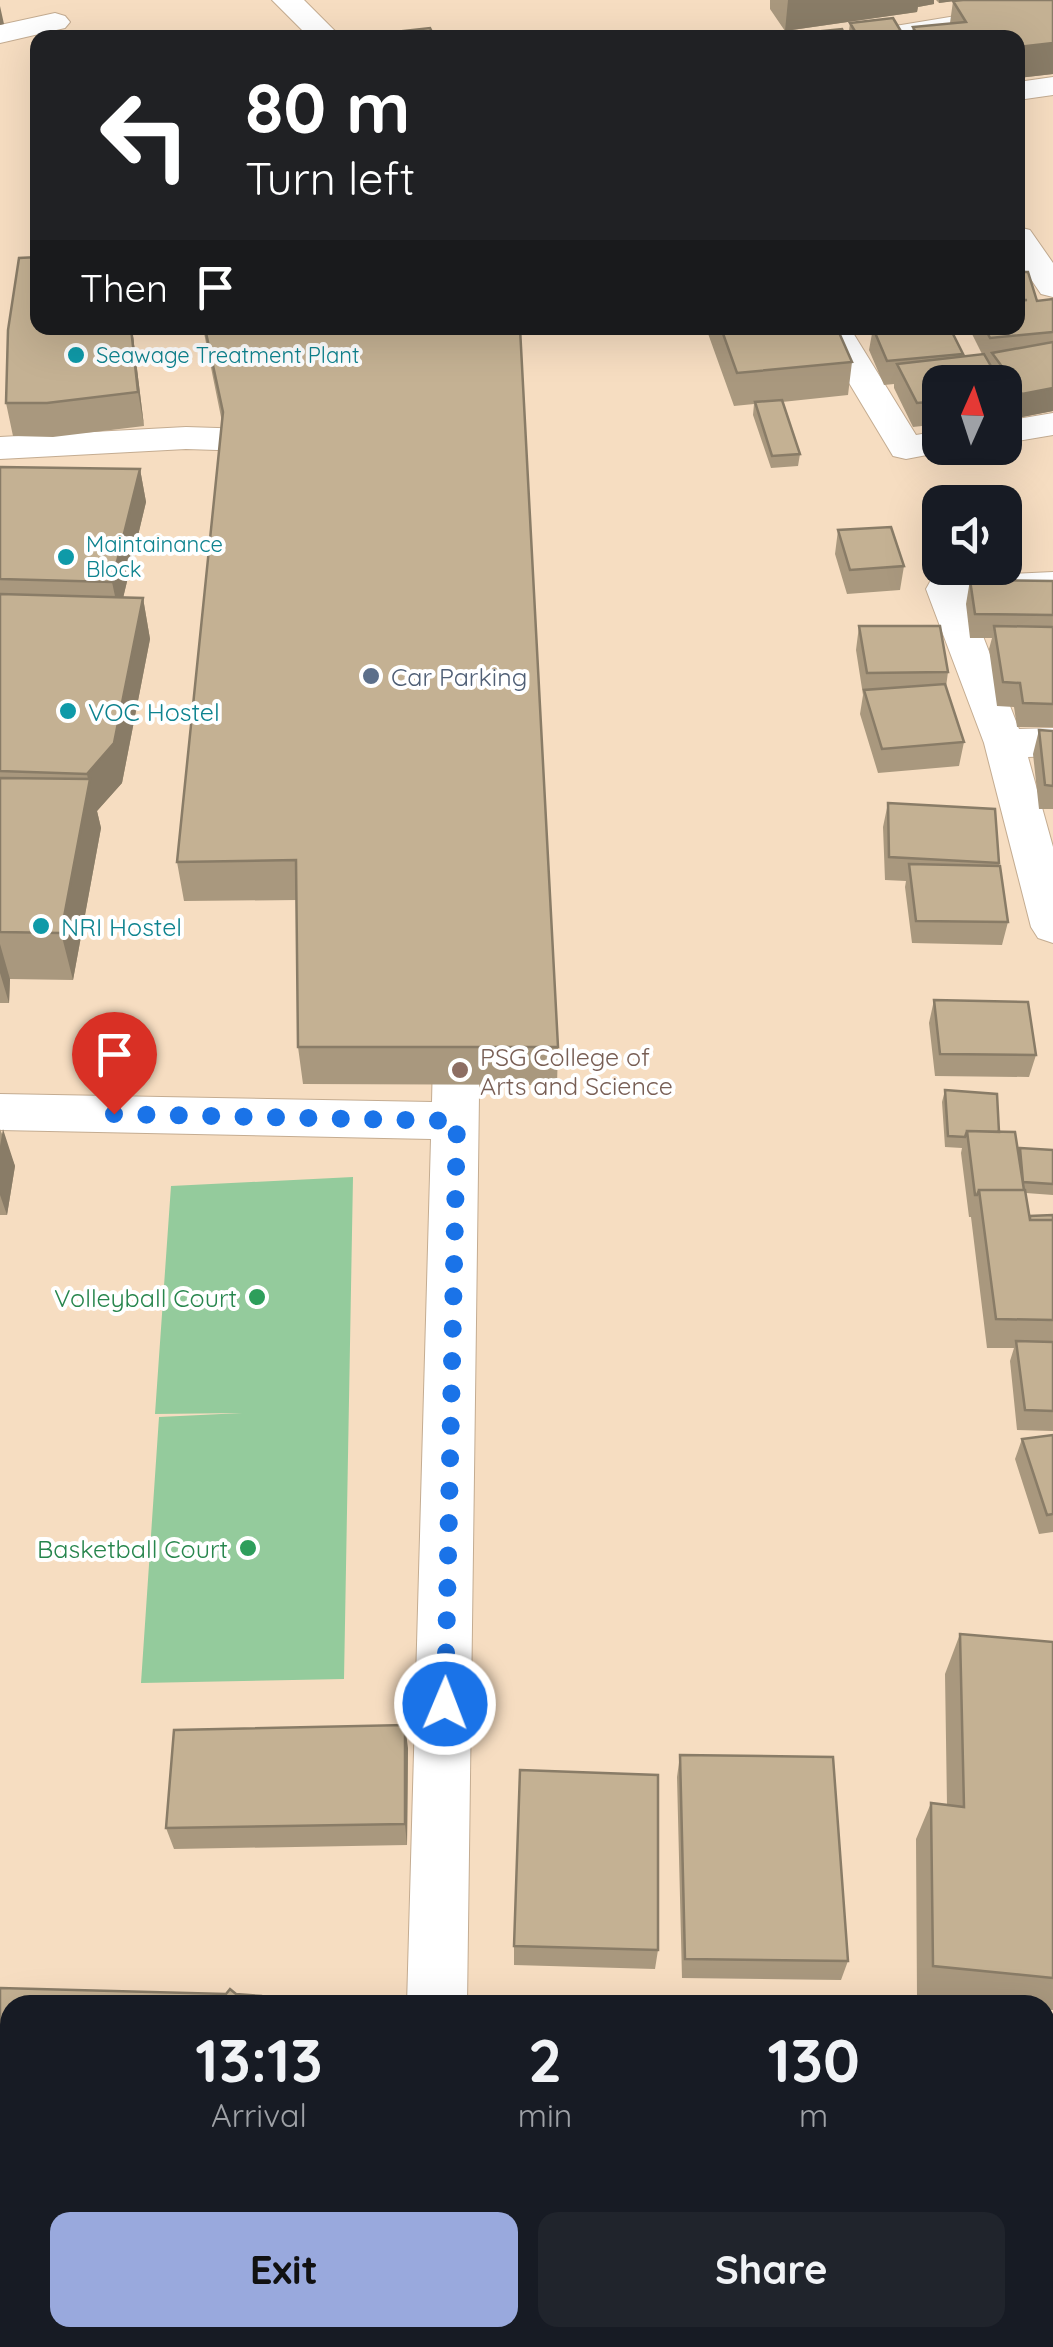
<!DOCTYPE html>
<style>
:root{--surface:#171b24;--page:#20242c;--text:#f1f3f6;--muted:#9ea1a6;--accent:#99a9dd}
body{margin:0;font-family:Quicksand,sans-serif;background:var(--page);color:var(--text);height:100vh;display:flex;flex-direction:column;font-size:38px;white-space:nowrap}
*{box-sizing:border-box;margin:0}
p{font-size:32px;color:var(--muted)}
.icon{flex:none;width:55px;height:55px;fill:none;stroke:currentColor;stroke-width:2;stroke-linecap:round;stroke-linejoin:round}
.map{position:relative;flex:1;overflow:hidden}
.details{position:absolute;left:0px;top:1995px;width:1055px;height:352px;display:flex;flex-direction:column;background:var(--surface);border-radius:30px 30px 0 0;box-shadow:0 10px 40px #0002}
.details>*{flex:none}
.top-card{position:absolute;left:30px;top:30px;width:995px;height:305px;border-radius:20px;box-shadow:0 10px 40px #0002;background:#202124;color:#fff;overflow:hidden}
.needle{width:65px;rotate:3deg}
.tools{position:absolute;left:922px;top:365px;display:grid;gap:20px}
.tools a{display:grid;place-items:center;width:100px;height:100px;border-radius:20px;background:var(--surface);box-shadow:0 10px 40px #0002;font-size:50px}
.pin{position:absolute;display:grid;place-items:center;width:85px;height:85px;color:#fff;margin:-102px -42px;border-radius:50% 50% 50% 0;rotate:-45deg;box-shadow:0 0 10px #0007}
.pin .icon{rotate:45deg}
.me{position:absolute;width:110px;margin:-55px;rotate:1deg;stroke-linejoin:round;filter:drop-shadow(0 0 8px #0008)}
.turn{display:flex;align-items:center;gap:35px;height:210px;padding:0 50px;font-size:45px}
.turn .icon{width:130px;height:130px;stroke-width:2.5}
.turn b{display:block;font-size:70px;line-height:85px}
.then{display:flex;align-items:center;height:95px;padding:0 50px;background:#0003;gap:20px;font-size:38px}
.eta{display:flex;justify-content:space-evenly;align-items:center;height:170px;text-align:center}
.eta b{font-size:60px;font-weight:700;line-height:70px}
.primary-button{display:flex;gap:20px;margin-top:auto;padding:20px 50px}
.primary-button a{flex:1;height:115px;border-radius:20px;background:var(--accent);color:#111;font-size:40px;font-weight:700;line-height:115px;text-align:center}
.primary-button a+a{background:var(--page);color:var(--text)}
.map>svg:first-child{display:block}
.green{fill:#94cb9c}
.lines{fill:none;stroke-linecap:round;stroke-linejoin:round}
.minor-casing{stroke:#c4ac91;stroke-width:2}
.minor{fill:#fff;fill-rule:evenodd}
.wall{fill:#a9987e}
.shaded-wall{fill:#897c67}
.building{fill:#c4b193;stroke:#897c67;stroke-width:2.5}
.route{stroke:#1a73e8;stroke-width:18;stroke-dasharray:0 32.4}
.culture-dot{fill:#0f9aa8;stroke:#fff;stroke-width:4}
.service-dot{fill:#5c6f8a;stroke:#fff;stroke-width:4}
.education-dot{fill:#8d6e63;stroke:#fff;stroke-width:4}
.leisure-dot{fill:#2e9e5b;stroke:#fff;stroke-width:4}
.labels{text-anchor:middle;dominant-baseline:central;stroke-width:8;stroke-linejoin:round;paint-order:stroke}
.far-culture-label{font-size:22px;fill:#0d838f;stroke:#fff;text-anchor:start}
.service-label{font-size:25px;fill:#4e5e75;stroke:#fff;text-anchor:start}
.culture-label{font-size:25px;fill:#0d838f;stroke:#fff;text-anchor:start}
.education-label{font-size:25px;fill:#785e54;stroke:#fff;text-anchor:start}
.leisure-label{font-size:25px;fill:#27864d;stroke:#fff;text-anchor:end}
</style>
<div class="map">
<svg width="1053" height="2347" viewBox="0 0 1053 2347">
<rect width="100%" height="100%" fill="#f6ddc1"/>
<path class="green" d="M 353,1177 L 344,1679 L 141,1683 L 159,1417 L 242,1413 L 155,1414 L 171,1186 Z"/>
<g class="lines">
<g class="minor-casing">
<path id="minor" d="M 272,0 L 304,0 L 342,38 L 310,38 Z
M 1053,0 L 1053,18 L 934,38 L 863,38 L 867,32 L 877,29 Z
M 55,13 L 65,16 L 70,22 L 65,28 L 0,43 L 0,25 Z
M 1053,77 L 1053,95 L 1018,100 L 1018,82 Z
M 1018,227 L 1030,230 L 1053,263 L 1053,297 L 1041,294 L 1018,260 Z
M 816,328 L 850,328 L 916,435 L 940,431 L 940,448 L 953,450 L 906,459 L 893,456 Z
M 1053,413 L 1053,435 L 1005,443 L 1005,421 Z
M 186,427 L 283,430 L 296,433 L 301,441 L 296,449 L 283,452 L 186,449 L 0,459 L 0,437 Z
M 1053,572 L 1053,596 L 969,600 L 1019,729 L 1053,728 L 1053,756 L 1028,757 L 1053,847 L 1053,943 L 1038,938 L 1031,927 L 984,743 L 926,589 L 931,580 L 945,577 Z
M 457,1002 L 473,1007 L 480,1019 L 467,2005 L 407,2005 L 431,1139 L 0,1130 L 0,1094 L 432,1102 L 434,1019 L 441,1007 Z
M 395,2338 L 461,2338 L 461,2347 L 395,2347 Z"/>
</g>
<use href="#minor" class="minor"/>
</g>
<path class="wall" d="M 770,0 L 934,0 L 934,4 L 918,7 L 917,12 L 785,31 L 770,9 Z
M 936,0 L 1053,0 L 1053,74 L 1018,78 L 1018,38 L 911,38 L 913,27 L 950,23 L 953,1 L 939,3 Z
M 850,23 L 858,38 L 848,38 Z
M 1018,253 L 1021,265 L 1020,272 L 1037,301 L 1053,299 L 1053,411 L 1017,418 L 1005,402 L 1005,382 L 940,382 L 940,424 L 913,427 L 894,388 L 894,384 L 884,385 L 869,350 L 873,328 L 950,328 L 962,356 L 982,354 L 970,330 L 971,328 L 1018,328 Z
M 132,328 L 144,426 L 53,437 L 13,436 L 6,403 Z
M 203,328 L 520,328 L 558,1047 L 557,1085 L 303,1084 L 298,1047 L 297,900 L 184,901 L 177,862 L 222,422 Z
M 706,328 L 837,328 L 852,362 L 848,395 L 782,402 L 800,454 L 798,466 L 771,468 L 753,415 L 754,404 L 734,406 Z
M 0,467 L 140,469 L 146,502 L 123,598 L 143,598 L 150,639 L 122,783 L 97,811 L 101,828 L 73,980 L 10,979 L 9,1003 L 0,1003 Z
M 838,530 L 904,566 L 900,590 L 847,594 L 835,554 Z
M 970,580 L 1053,581 L 1053,727 L 1017,727 L 1014,707 L 997,706 L 989,649 L 992,638 L 970,638 L 966,604 Z
M 859,626 L 948,672 L 946,687 L 964,742 L 959,766 L 878,773 L 860,714 L 863,695 L 856,650 Z
M 1039,730 L 1053,731 L 1053,809 L 1039,809 L 1033,754 Z
M 888,803 L 999,863 L 1008,922 L 1002,945 L 912,943 L 905,887 L 906,881 L 885,880 L 883,827 Z
M 934,1000 L 1036,1055 L 1029,1077 L 935,1076 L 929,1023 Z
M 945,1090 L 999,1132 L 1019,1153 L 1020,1148 L 1053,1150 L 1053,1195 L 1026,1193 L 1030,1216 L 1053,1215 L 1053,1431 L 1017,1430 L 1010,1361 L 1014,1348 L 987,1348 L 971,1217 L 969,1217 L 961,1153 L 962,1148 L 945,1147 L 942,1102 Z
M 0,1129 L 15,1166 L 7,1215 L 0,1215 Z
M 1053,1435 L 1053,1532 L 1039,1534 L 1015,1459 L 1022,1439 Z
M 960,1634 L 1053,1642 L 1053,2010 L 1045,2010 L 1045,2005 L 997,2005 L 917,1997 L 916,1839 L 931,1803 L 947,1805 L 945,1674 Z
M 408,1748 L 407,1845 L 174,1849 L 166,1828 Z
M 680,1755 L 848,1961 L 841,1980 L 682,1978 L 677,1777 Z
M 514,1946 L 658,1950 L 655,1969 L 514,1965 Z
M 0,1988 L 236,1994 L 10,2005 L 10,2071 L 0,2071 Z
M 927,2338 L 1045,2338 L 1053,2347 L 928,2347 Z"/>
<path class="shaded-wall" d="M 788,0 L 919,0 L 917,12 L 785,31 Z
M 919,0 L 934,0 L 934,4 L 918,7 Z
M 939,0 L 963,0 L 939,3 Z
M 0,6 L 4,24 L 0,25 Z
M 1053,43 L 1053,74 L 1018,78 L 1018,47 Z
M 131,328 L 132,328 L 144,426 L 138,392 Z
M 1053,388 L 1053,411 L 1017,418 L 1022,394 Z
M 140,469 L 146,502 L 119,615 L 112,582 Z
M 143,598 L 150,639 L 122,783 L 97,811 L 101,828 L 73,980 L 61,933 L 89,785 L 87,774 Z
M 0,944 L 10,979 L 9,1003 L 0,973 Z
M 3,1129 L 15,1166 L 7,1215 L 0,1195 L 0,1146 Z
M 405,1725 L 408,1748 L 407,1845 L 405,1824 Z
M 259,2338 L 268,2338 L 268,2347 L 258,2347 Z"/>
<path class="building" d="M 963,0 L 1053,0 L 1053,43 L 1018,47 L 1018,38 L 919,38 L 913,27 L 966,22 L 953,1 Z
M 893,18 L 905,38 L 859,38 L 850,23 Z
M 430,28 L 435,38 L 406,38 L 403,31 Z
M 842,29 L 846,38 L 794,38 L 792,34 Z
M 38,257 L 38,328 L 131,328 L 138,392 L 47,403 L 6,403 L 8,330 L 19,258 Z
M 1018,272 L 1028,272 L 1037,301 L 1053,299 L 1053,332 L 990,338 L 985,328 L 1018,328 L 1018,301 L 1027,300 L 1018,300 Z
M 205,328 L 520,328 L 558,1047 L 298,1047 L 296,860 L 177,862 L 223,412 Z
M 721,328 L 837,328 L 852,362 L 737,373 Z
M 873,328 L 950,328 L 963,354 L 887,361 Z
M 1053,342 L 1053,388 L 1022,394 L 992,353 Z
M 984,354 L 1000,382 L 940,382 L 940,401 L 917,403 L 897,364 Z
M 782,400 L 800,454 L 772,456 L 755,402 Z
M 0,467 L 140,469 L 112,582 L 0,579 Z
M 891,527 L 904,566 L 850,570 L 838,530 Z
M 970,580 L 1053,581 L 1053,615 L 975,614 Z
M 0,594 L 143,598 L 114,743 L 87,774 L 0,771 Z
M 859,626 L 940,626 L 948,672 L 867,673 Z
M 994,626 L 1053,627 L 1053,704 L 1023,703 L 1020,683 L 1003,682 Z
M 945,684 L 964,742 L 882,749 L 864,690 Z
M 1039,730 L 1053,731 L 1053,786 L 1045,785 Z
M 0,778 L 90,779 L 61,933 L 0,932 Z
M 888,803 L 995,809 L 999,863 L 889,857 Z
M 909,864 L 1000,866 L 1008,922 L 916,921 Z
M 934,1000 L 1028,1002 L 1036,1055 L 940,1054 Z
M 945,1090 L 997,1094 L 999,1132 L 967,1131 L 965,1137 L 948,1136 Z
M 967,1131 L 1015,1132 L 1024,1190 L 979,1190 L 977,1195 L 975,1195 Z
M 1020,1148 L 1053,1150 L 1053,1184 L 1023,1182 Z
M 979,1190 L 1025,1190 L 1030,1220 L 1053,1220 L 1053,1320 L 996,1319 Z
M 1053,1215 L 1053,1220 L 1030,1220 L 1030,1216 Z
M 1016,1341 L 1053,1342 L 1053,1411 L 1025,1410 Z
M 1053,1435 L 1053,1514 L 1047,1515 L 1022,1439 Z
M 960,1634 L 1053,1642 L 1053,1978 L 933,1966 L 931,1803 L 964,1807 Z
M 405,1725 L 405,1824 L 166,1828 L 174,1730 Z
M 680,1755 L 833,1757 L 848,1961 L 685,1959 Z
M 520,1770 L 658,1775 L 658,1950 L 514,1946 Z
M 0,1988 L 226,1994 L 230,1989 L 236,1994 L 261,1996 L 261,2005 L 10,2005 L 10,2051 L 0,2050 Z
M 1045,2309 L 1053,2309 L 1053,2347 L 939,2347 L 938,2338 L 1045,2338 Z
M 199,2338 L 259,2338 L 258,2347 L 198,2347 Z
M 489,2338 L 635,2338 L 635,2347 L 488,2347 Z"/>
<g class="lines">
<path class="route" d="M 114,1114 L 457,1121 L 445,1704"/>
</g>
<g class="culture-dot">
<circle cx="76" cy="355" r="10"/>
<circle cx="66" cy="557" r="10"/>
<circle cx="68" cy="711" r="10"/>
<circle cx="41" cy="926" r="10"/>
</g>
<circle class="service-dot" cx="371" cy="676" r="10"/>
<circle class="education-dot" cx="460" cy="1070" r="10"/>
<g class="leisure-dot">
<circle cx="257" cy="1297" r="10"/>
<circle cx="248" cy="1548" r="10"/>
</g>
<g class="labels">
<g class="far-culture-label">
<text x="96" y="355">Seawage Treatment Plant</text>
<text x="86" y="544">Maintainance<tspan x="86" dy="25">Block</tspan></text>
</g>
<g class="service-label">
<text x="391" y="676">Car Parking</text>
</g>
<g class="culture-label">
<text x="88" y="711">VOC Hostel</text>
<text x="61" y="926">NRI Hostel</text>
</g>
<g class="education-label">
<text x="480" y="1056">PSG College of<tspan x="480" dy="29">Arts and Science</tspan></text>
</g>
<g class="leisure-label">
<text x="237" y="1297">Volleyball Court</text>
<text x="228" y="1548">Basketball Court</text>
</g>
</g>
</svg>
<div class="tools">
<a><svg class="needle" viewBox="-14 -14 28 28"><path d="M0-13l5 13h-10z" fill="#e53935"/><path d="M0 13l5-13h-10z" fill="#9ea1a6"/></svg></a>
<a><svg class="icon" aria-label="sound" viewBox="0 0 24 24"><path d="M4 9h4l5-4v14l-5-4H4zM17 9q2 3 0 6"/></svg></a>
</div>
<div class="pin" style="left:114px;top:1114px;background:#d93025"><svg class="icon" aria-label="arrive" viewBox="0 0 24 24"><path d="M6 21V4h12l-3 4 3 4H6"/></svg></div>
<svg class="me" style="left:445px;top:1704px" viewBox="-20 -20 40 40"><circle r="17" fill="#1a73e8" stroke="#fff" stroke-width="3"/><path d="M0-11L8 9 0 5-8 9z" fill="#fff"/></svg>
<div class="top-card">
<div class="turn"><svg class="icon" aria-label="left" viewBox="0 0 24 24"><path d="M17 20v-9H6M10 6l-5 5 5 5"/></svg><div><b>80 m</b>Turn left</div></div>
<div class="then">Then<svg class="icon" aria-label="arrive" viewBox="0 0 24 24"><path d="M6 21V4h12l-3 4 3 4H6"/></svg></div>
</div>
<section class="details">
<div class="eta">
<div><b>13:13</b><p>Arrival</p></div>
<div><b>2</b><p>min</p></div>
<div><b>130</b><p>m</p></div>
</div>
<div class="primary-button"><a>Exit</a><a>Share</a></div>
</section>
</div>
